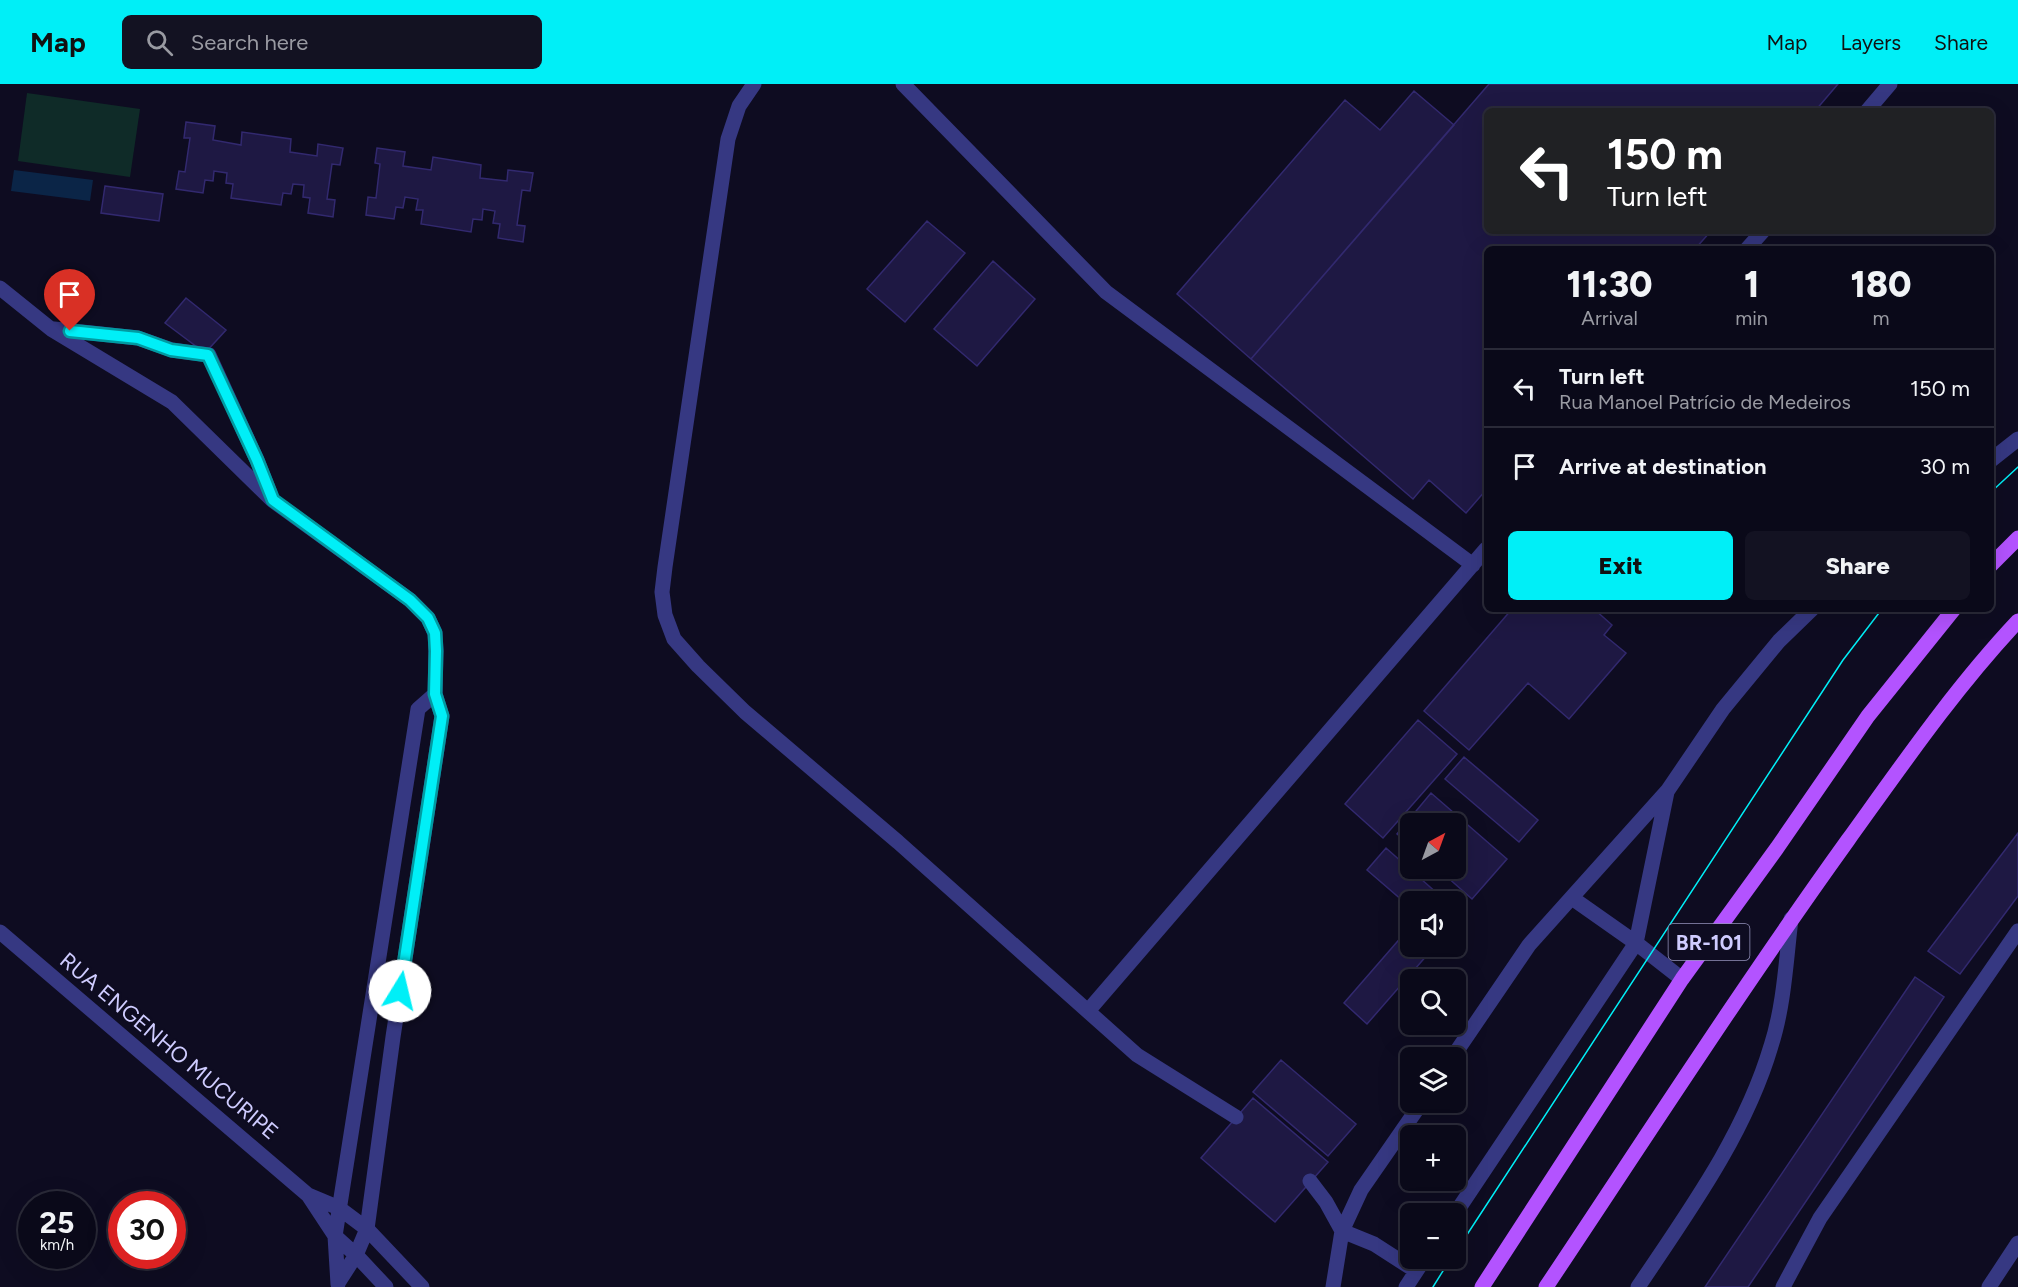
<!DOCTYPE html>
<meta charset="utf-8">
<style>
:root{--surface:#0a0919;--page:#131222;--text:#f1f3f6;--muted:#999aa2;--line:#2a2a38;--accent:#00eff7}
body{margin:0;font-family:Figtree,sans-serif;background:var(--page);color:var(--text);height:100vh;display:flex;flex-direction:column;font-size:22px;white-space:nowrap}
*{box-sizing:border-box;margin:0}
p{font-size:20px;color:var(--muted)}
.icon{flex:none;width:33px;height:33px;fill:none;stroke:currentColor;stroke-width:2;stroke-linecap:round;stroke-linejoin:round}
.map{position:relative;flex:1;overflow:hidden}
.sheet{position:absolute;left:1484px;top:162px;width:510px;height:366px;display:flex;flex-direction:column;background:var(--surface);border-radius:9px;box-shadow:0 6px 24px #0002,0 0 0 2px var(--line)}
.sheet>*{flex:none}
.top-card{position:absolute;left:1484px;top:24px;width:510px;height:126px;border-radius:9px;box-shadow:0 6px 24px #0002,0 0 0 2px var(--line);background:#202124;color:#fff;overflow:hidden}
.needle{width:39px;rotate:41deg}
.fabs{position:absolute;left:1400px;top:729px;display:grid;gap:12px}
.fabs a{display:grid;place-items:center;width:66px;height:66px;border-radius:9px;background:var(--surface);box-shadow:0 6px 24px #0002,0 0 0 2px var(--line);font-size:30px}
.speed{position:absolute;left:18px;top:1107px;display:flex;gap:12px;font-size:30px;font-weight:700;text-align:center}
.speed>*{display:grid;place-content:center;width:78px;height:78px;border-radius:50%;background:var(--surface);box-shadow:0 6px 24px #0002,0 0 0 2px var(--line);line-height:1}
.speed small{font-size:15px;font-weight:400}
.speed .limit{border:9px solid #d22;background:#fff;color:#111}
.pin{position:absolute;display:grid;place-items:center;width:51px;height:51px;color:#fff;margin:-62px -26px;border-radius:50% 50% 50% 0;rotate:-45deg;box-shadow:0 0 6px #0007}
.pin .icon{rotate:45deg}
.me{position:absolute;width:66px;margin:-33px;rotate:9deg;stroke-linejoin:round;filter:drop-shadow(0 0 4px #0008)}
.turn{display:flex;align-items:center;gap:21px;height:126px;padding:0 24px;font-size:27px}
.turn .icon{width:78px;height:78px;stroke-width:2.5}
.turn b{display:block;font-size:42px;line-height:51px}
.eta{display:flex;justify-content:space-evenly;align-items:center;height:102px;text-align:center}
.eta b{font-size:36px;font-weight:800;line-height:42px}
.action{display:flex;gap:12px;margin-top:auto;padding:12px 24px}
.action a{flex:1;height:69px;border-radius:9px;background:var(--accent);color:#111;font-size:24px;font-weight:800;line-height:69px;text-align:center}
.action a+a{background:var(--page);color:var(--text)}
ul{padding:0;list-style:none}
li{display:flex;align-items:center;gap:18px;height:78px;padding:0 24px;border-top:2px solid var(--line)}
li div{flex:1}
li b{display:block;font-size:22px}
li em{font-style:normal}
header{display:flex;align-items:center;gap:36px;box-sizing:border-box;height:84px;padding:0 30px;background:var(--accent);color:#111}
header strong{font-size:28px}
nav{display:flex;gap:33px;margin-inline-start:auto;font-size:21px}
.search{width:420px;height:54px;background:var(--page);display:flex;align-items:center;gap:15px;box-sizing:border-box;padding:0 21px;border-radius:9px;color:var(--muted);font-size:22px}
.map>svg:first-child{display:block}
.green{fill:#0f2b28}
.water{fill:#0b2547}
.building{fill:#1e1843;stroke:#32296f;stroke-width:1.5}
.lines{fill:none;stroke-linecap:round;stroke-linejoin:round}
.lane{stroke:#363882;stroke-width:15}
.street{stroke:#363882;stroke-width:15}
.primary{stroke:#b353ff;stroke-width:15}
.tram{stroke:#00eff7;stroke-width:1.5}
.route-casing{stroke:#009ba1;stroke-width:15}
.route{stroke:#00eff7;stroke-width:10}
.labels{text-anchor:middle;dominant-baseline:central;stroke-width:4.5;stroke-linejoin:round;paint-order:stroke}
.shield{fill:#0e0c21;stroke:#9592bc;stroke-width:1.5}
.shield-label{font-size:21px;font-weight:bold;fill:#cfccff}
.street-label{font-size:22px;fill:#cfccff;stroke:#0e0c21}
</style>
<header>
<strong>Map</strong>
<div class="search"><svg class="icon" aria-label="search" viewBox="0 0 24 24"><circle cx="10" cy="10" r="6"/><path d="M15 15l6 6"/></svg>Search here</div>
<nav><a>Map</a><a>Layers</a><a>Share</a></nav>
</header>
<div class="map">
<svg width="2018" height="1203" viewBox="0 0 2018 1203">
<rect width="100%" height="100%" fill="#0e0c21"/>
<path class="green" d="M 27,9 L 140,25 L 130,93 L 18,77 Z"/>
<path class="water" d="M 14,86 L 93,96 L 90,117 L 11,107 Z"/>
<path class="building" d="M 1489,0 L 1838,0 L 1815,27 L 1486,27 L 1486,147 L 1711,147 L 1695,165 L 1486,165 L 1486,406 L 1466,429 L 1429,396 L 1413,415 L 1251,275 Z
M 1414,7 L 1454,41 L 1251,275 L 1177,210 L 1345,16 L 1380,46 Z
M 186,38 L 215,42 L 213,56 L 241,61 L 242,48 L 291,55 L 290,68 L 317,72 L 318,60 L 343,64 L 340,81 L 332,80 L 327,115 L 335,116 L 333,133 L 308,129 L 310,114 L 303,113 L 304,101 L 293,100 L 291,110 L 283,109 L 281,121 L 231,114 L 233,100 L 226,99 L 227,89 L 214,87 L 213,97 L 205,96 L 203,109 L 176,105 L 179,87 L 185,88 L 190,54 L 184,54 Z
M 377,64 L 405,68 L 403,82 L 431,86 L 433,73 L 481,81 L 480,94 L 507,97 L 508,86 L 533,89 L 530,107 L 522,106 L 517,141 L 525,142 L 523,158 L 498,154 L 500,140 L 493,139 L 495,127 L 483,125 L 482,136 L 473,135 L 471,148 L 421,140 L 423,126 L 416,126 L 418,115 L 405,113 L 403,124 L 396,123 L 394,135 L 366,131 L 368,113 L 376,114 L 380,80 L 375,79 Z
M 105,102 L 163,110 L 159,137 L 101,129 Z
M 927,137 L 965,169 L 905,238 L 867,205 Z
M 993,177 L 1035,215 L 977,282 L 934,245 Z
M 186,214 L 226,246 L 205,269 L 165,239 Z
M 1512,525 L 1594,525 L 1612,541 L 1604,551 L 1626,569 L 1569,635 L 1528,599 L 1469,666 L 1424,627 Z
M 1418,636 L 1457,670 L 1383,754 L 1345,720 Z
M 1464,673 L 1538,736 L 1519,758 L 1445,695 Z
M 1431,709 L 1507,775 L 1472,815 L 1437,784 L 1455,784 L 1455,740 L 1410,740 L 1410,761 L 1397,750 Z
M 2018,749 L 2018,812 L 1960,890 L 1928,867 Z
M 1386,764 L 1447,818 L 1410,818 L 1410,823 L 1367,786 Z
M 1410,843 L 1410,862 L 1435,862 L 1367,940 L 1344,919 Z
M 1915,893 L 1944,913 L 1748,1203 L 1705,1203 Z
M 1281,976 L 1356,1040 L 1328,1072 L 1253,1008 Z
M 1253,1014 L 1328,1078 L 1275,1138 L 1201,1074 Z"/>
<g class="lines">
<path class="lane" d="M 754,0 L 739,22 L 728,55 L 665,483 L 662,508 L 665,531 L 674,555 L 698,582 L 745,628 L 898,758 L 1137,971 L 1236,1033
M 903,0 L 1106,208 L 1473,481
M 1867,27 L 1890,0
M 1747,165 L 1763,147
M 1990,377 L 2018,355
M 1572,814 L 1636,859 L 1682,895
M 1088,927 L 1486,465
M 1452,974 L 1529,861 L 1668,706 L 1723,625 L 1779,557 L 1812,525
M 1310,1097 L 1326,1118 L 1342,1147 L 1374,1160 L 1416,1187
M 1455,1130 L 1636,859 L 1667,708
M 1333,1203 L 1342,1147 L 1361,1106 L 1422,1018
M 1406,1203 L 1425,1174
M 1638,1203 C 1689,1127 1745,1050 1771,962 C 1784,922 1786,877 1791,835
M 1783,1203 L 1820,1134 L 2018,847
M 1989,1203 L 2018,1159"/>
<path class="street" d="M 0,204 L 51,245 L 172,318 L 272,416 L 410,516 L 428,534 L 435,549 L 436,567 L 435,610 L 442,632 L 393,953 L 367,1145 L 356,1171 L 338,1199
M 54,245 L 138,254 L 172,266 L 209,271 L 257,376 L 270,409
M 0,848 L 308,1111 L 339,1124 L 367,1145 L 422,1203
M 308,1111 L 335,1152 L 356,1171 L 386,1203
M 338,1200 L 335,1152 L 418,625 L 435,610"/>
<path class="primary" d="M 1990,482 L 2018,454
M 1482,1203 L 1682,895 L 1777,764 L 1868,632 L 1954,525
M 1546,1203 C 1646,1053 1743,902 1848,756 C 1902,681 1955,604 2018,537"/>
<path class="tram" d="M 1990,409 L 2018,383
M 1455,1169 L 1843,576 L 1882,525
M 1433,1203 L 1451,1174"/>
</g>
<g class="lines">
<g class="route-casing">
<path id="route" d="M 70,247 L 138,254 L 171,266 L 208,271 L 257,376 L 273,416 L 410,516 L 428,534 L 435,549 L 436,567 L 435,610 L 442,632 L 400,907"/>
</g>
<use href="#route" class="route"/>
</g>
<g class="labels">
<rect class="shield" x="1668.5" y="840" width="81" height="36" rx="4.5"/>
<g class="shield-label">
<text x="1709" y="858">BR-101</text>
</g>
<g class="street-label">
<text transform="translate(169 962) rotate(40)">RUA ENGENHO MUCURIPE</text>
</g>
</g>
</svg>
<div class="fabs">
<a><svg class="needle" viewBox="-14 -14 28 28"><path d="M0-13l5 13h-10z" fill="#e53935"/><path d="M0 13l5-13h-10z" fill="#999aa2"/></svg></a>
<a><svg class="icon" aria-label="sound" viewBox="0 0 24 24"><path d="M4 9h4l5-4v14l-5-4H4zM17 9q2 3 0 6"/></svg></a>
<a><svg class="icon" aria-label="search" viewBox="0 0 24 24"><circle cx="10" cy="10" r="6"/><path d="M15 15l6 6"/></svg></a>
<a><svg class="icon" aria-label="layers" viewBox="0 0 24 24"><path d="M12 4l9 5-9 5-9-5zM3 14l9 5 9-5"/></svg></a>
<a>+</a>
<a>−</a>
</div>
<div class="speed"><div>25<small>km/h</small></div><div class="limit">30</div></div>
<div class="pin" style="left:70px;top:247px;background:#d93025"><svg class="icon" aria-label="arrive" viewBox="0 0 24 24"><path d="M6 21V4h12l-3 4 3 4H6"/></svg></div>
<svg class="me" style="left:400px;top:907px" viewBox="-20 -20 40 40"><circle r="19" fill="#fff"/><path d="M0-13L10 11 0 6-10 11z" fill="#00eff7"/></svg>
<div class="top-card">
<div class="turn"><svg class="icon" aria-label="left" viewBox="0 0 24 24"><path d="M17 20v-9H6M10 6l-5 5 5 5"/></svg><div><b>150 m</b>Turn left</div></div>
</div>
<section class="sheet">
<div class="eta">
<div><b>11:30</b><p>Arrival</p></div>
<div><b>1</b><p>min</p></div>
<div><b>180</b><p>m</p></div>
</div>
<ul>
<li><svg class="icon" aria-label="left" viewBox="0 0 24 24"><path d="M17 20v-9H6M10 6l-5 5 5 5"/></svg><div><b>Turn left</b><p>Rua Manoel Patrício de Medeiros</p></div><em>150 m</em></li>
<li><svg class="icon" aria-label="arrive" viewBox="0 0 24 24"><path d="M6 21V4h12l-3 4 3 4H6"/></svg><div><b>Arrive at destination</b></div><em>30 m</em></li>
</ul>
<div class="action"><a>Exit</a><a>Share</a></div>
</section>
</div>
